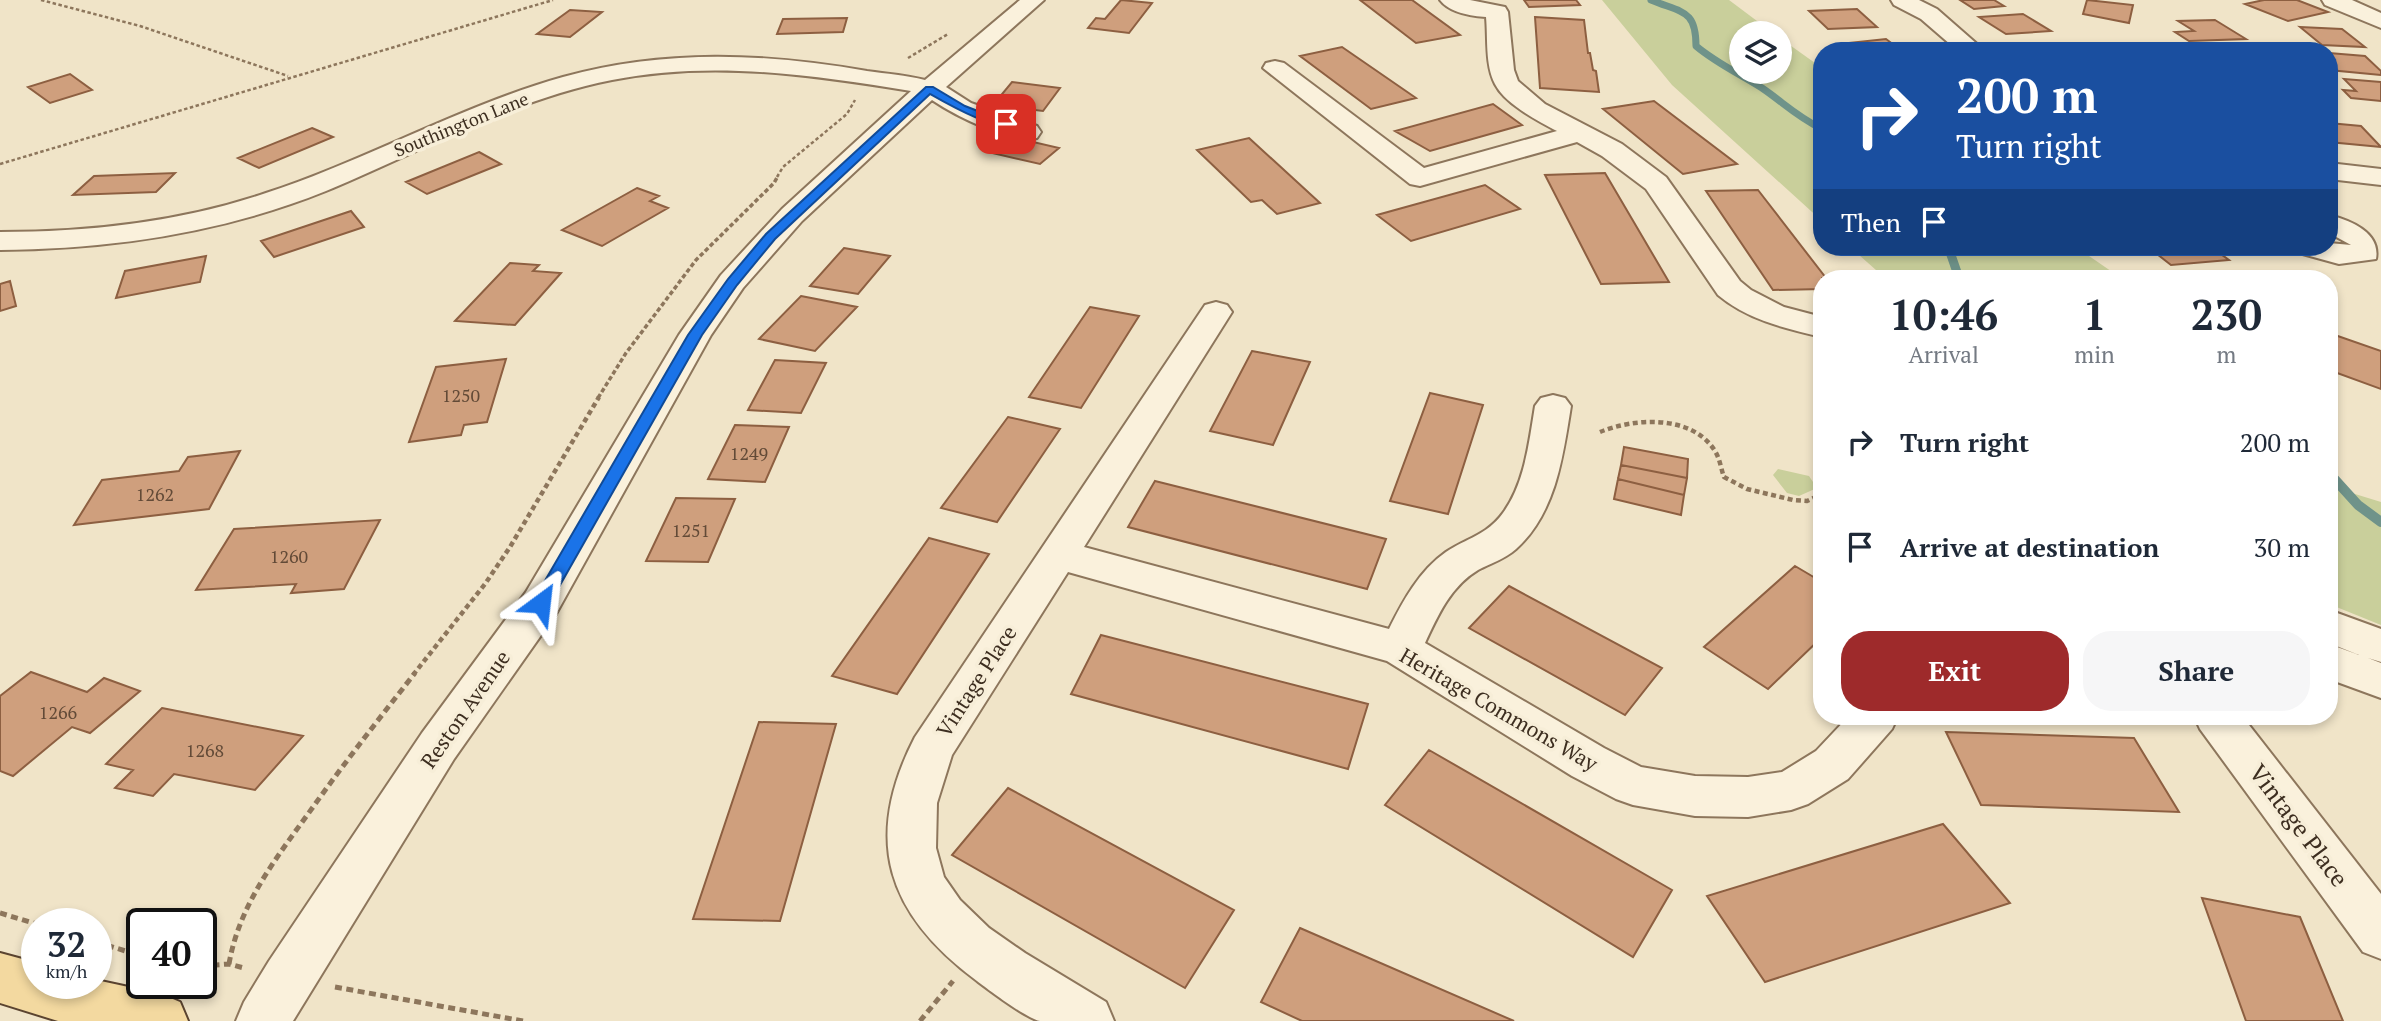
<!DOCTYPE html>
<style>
:root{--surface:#fff;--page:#f6f6f7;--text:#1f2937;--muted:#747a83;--accent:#9e2a2b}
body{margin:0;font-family:"PT Serif",serif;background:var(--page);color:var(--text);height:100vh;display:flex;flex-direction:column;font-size:26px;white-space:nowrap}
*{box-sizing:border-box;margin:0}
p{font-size:23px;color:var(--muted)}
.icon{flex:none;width:38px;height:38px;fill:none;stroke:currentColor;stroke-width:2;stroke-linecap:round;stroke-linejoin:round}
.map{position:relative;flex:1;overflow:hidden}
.details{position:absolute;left:1813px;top:270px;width:525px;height:455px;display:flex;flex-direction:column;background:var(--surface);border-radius:28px;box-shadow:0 4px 10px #0003}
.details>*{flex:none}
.hud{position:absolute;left:1813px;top:42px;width:525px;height:214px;border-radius:28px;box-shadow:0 4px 10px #0003;background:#1a4fa0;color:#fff;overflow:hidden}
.fabs{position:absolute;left:1729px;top:21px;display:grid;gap:14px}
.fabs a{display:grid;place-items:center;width:63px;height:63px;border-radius:50%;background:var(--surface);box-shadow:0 4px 10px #0003;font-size:35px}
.speed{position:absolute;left:21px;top:908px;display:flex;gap:14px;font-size:35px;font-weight:700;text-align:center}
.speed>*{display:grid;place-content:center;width:91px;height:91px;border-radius:50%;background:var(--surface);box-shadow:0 4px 10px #0003;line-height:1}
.speed small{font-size:18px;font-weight:400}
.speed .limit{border:4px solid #111;border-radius:10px;background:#fff;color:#111}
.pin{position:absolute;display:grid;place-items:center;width:60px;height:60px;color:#fff;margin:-30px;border-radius:14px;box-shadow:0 4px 10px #0006}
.me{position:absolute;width:77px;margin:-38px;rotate:30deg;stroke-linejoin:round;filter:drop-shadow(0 0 5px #0008)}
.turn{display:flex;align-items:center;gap:24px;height:147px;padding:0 28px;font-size:32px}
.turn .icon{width:91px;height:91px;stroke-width:2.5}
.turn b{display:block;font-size:49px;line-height:60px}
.then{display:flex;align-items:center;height:66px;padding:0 28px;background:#0003;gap:14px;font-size:26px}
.eta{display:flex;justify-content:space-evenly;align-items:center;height:119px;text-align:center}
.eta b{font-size:42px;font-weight:600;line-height:49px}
.primary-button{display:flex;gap:14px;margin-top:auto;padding:14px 28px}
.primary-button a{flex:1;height:80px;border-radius:28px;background:var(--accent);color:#fff;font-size:28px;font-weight:600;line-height:80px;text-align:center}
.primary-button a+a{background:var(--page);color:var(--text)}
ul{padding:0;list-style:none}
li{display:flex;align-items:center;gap:21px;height:105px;padding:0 28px}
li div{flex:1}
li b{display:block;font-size:26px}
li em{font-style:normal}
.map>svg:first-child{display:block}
.green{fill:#c9cf9b}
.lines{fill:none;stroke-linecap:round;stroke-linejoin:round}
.stream-far2{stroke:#6f938a;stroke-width:7}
.stream-far1{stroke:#6f938a;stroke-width:9}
.stream{stroke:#6f938a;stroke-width:10}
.building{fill:#cf9f7d;stroke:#8d5f41;stroke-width:2}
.minor-casing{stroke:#8d765c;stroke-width:4}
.major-casing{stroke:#5b4430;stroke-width:4}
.path-far3{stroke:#8d765c;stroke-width:2.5;stroke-dasharray:3.5 2.5;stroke-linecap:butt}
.path-far2{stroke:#8d765c;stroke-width:3.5;stroke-dasharray:4.5 2.5;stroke-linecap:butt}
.path-far1{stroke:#8d765c;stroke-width:4.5;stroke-dasharray:5 3.5;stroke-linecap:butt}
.path{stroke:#8d765c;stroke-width:5;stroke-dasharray:7 4.5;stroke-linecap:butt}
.minor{fill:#faf1dc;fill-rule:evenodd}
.major{fill:#f3d9a0;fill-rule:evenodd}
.route{fill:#1a73e8;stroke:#114b97;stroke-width:2}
.labels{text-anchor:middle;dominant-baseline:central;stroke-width:7;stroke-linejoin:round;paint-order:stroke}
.far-street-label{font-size:18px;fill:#3d2e20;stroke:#f7eed8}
.number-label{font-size:18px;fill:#624a37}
.street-label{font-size:21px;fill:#3d2e20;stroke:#f7eed8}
.near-street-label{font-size:24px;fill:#3d2e20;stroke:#f7eed8}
</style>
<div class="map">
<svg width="2381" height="1021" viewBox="0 0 2381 1021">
<rect width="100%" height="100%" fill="#f0e4c8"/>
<path class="green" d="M 1602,0 L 1729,0 L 1773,33 L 1741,33 L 1741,72 L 1780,72 L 1780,38 L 1822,68 L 1822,221 L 1672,85 Z
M 1850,247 L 2076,247 L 2121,278 L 1885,278 Z
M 1778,469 L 1809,476 L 1817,488 L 1799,496 L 1787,493 L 1773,475 Z
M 2329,486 L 2381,502 L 2381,625 L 2329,604 Z"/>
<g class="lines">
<path class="stream-far2" d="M 1651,0 C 1682,13 1696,9 1696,46 C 1716,63 1740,74 1762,88 C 1784,103 1796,116 1822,129"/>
<path class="stream-far1" d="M 1945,247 L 1950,252 L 1959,278"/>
<path class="stream" d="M 2329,473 L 2358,505 L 2381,522"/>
</g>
<path class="building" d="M 1121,0 L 1152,3 L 1129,33 L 1088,28 L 1096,18 L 1105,19 Z
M 1360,0 L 1412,0 L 1460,35 L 1416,43 Z
M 1524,0 L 1576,0 L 1580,5 L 1529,7 Z
M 1960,0 L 1994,0 L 2004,6 L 1974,9 Z
M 2087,0 L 2133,5 L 2129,23 L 2083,14 Z
M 2264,0 L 2297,0 L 2328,12 L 2288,21 L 2245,4 Z
M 1857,9 L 1877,27 L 1828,29 L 1809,11 Z
M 570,10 L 602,12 L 570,37 L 537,34 Z
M 2023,14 L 2051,31 L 2006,34 L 1979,17 Z
M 1535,17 L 1584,20 L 1588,53 L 1590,53 L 1593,70 L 1596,71 L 1599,92 L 1540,88 Z
M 847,18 L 843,32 L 777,34 L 783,19 Z
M 2215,20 L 2246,39 L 2189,41 L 2175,32 L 2194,31 L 2178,21 Z
M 2300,27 L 2342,29 L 2365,47 L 2322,45 Z
M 1886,39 L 1898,48 L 1919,46 L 1926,51 L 1860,51 L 1849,43 Z
M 1342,47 L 1416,98 L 1371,109 L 1300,56 Z
M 2329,53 L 2365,56 L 2381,71 L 2381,75 L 2329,70 Z
M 70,74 L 92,90 L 50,103 L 28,87 Z
M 2344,79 L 2381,82 L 2381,101 L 2351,98 L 2343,90 L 2356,91 Z
M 1012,82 L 1060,88 L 1043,111 L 993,105 Z
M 1654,101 L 1737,164 L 1683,174 L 1603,109 Z
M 1493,104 L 1522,125 L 1430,151 L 1395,131 Z
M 2329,123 L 2361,126 L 2381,147 L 2329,142 Z
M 312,128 L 333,137 L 259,168 L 238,158 Z
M 1007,136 L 1059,148 L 1040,164 L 988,152 Z
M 1249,138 L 1320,203 L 1277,214 L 1262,200 L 1251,202 L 1197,150 Z
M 479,152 L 501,164 L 427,194 L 406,182 Z
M 175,173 L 156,192 L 73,195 L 94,176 Z
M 1605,173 L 1669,282 L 1601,284 L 1545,175 Z
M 1485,185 L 1520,209 L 1411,241 L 1377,215 Z
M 637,188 L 659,196 L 650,201 L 668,208 L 602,246 L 562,230 Z
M 1758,190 L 1826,278 L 1822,278 L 1822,289 L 1773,290 L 1706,191 Z
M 351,211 L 364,227 L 274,257 L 261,241 Z
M 2148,247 L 2211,247 L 2229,260 L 2171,265 Z
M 844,248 L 890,256 L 858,294 L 810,286 Z
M 206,256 L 200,282 L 116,298 L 125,271 Z
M 510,263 L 539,265 L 533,271 L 561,273 L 515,325 L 455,321 Z
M 10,281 L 16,306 L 0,311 L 0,284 Z
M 801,296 L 857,307 L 815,351 L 759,339 Z
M 1090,307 L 1139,316 L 1081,408 L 1029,397 Z
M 2332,334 L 2381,351 L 2381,389 L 2329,370 L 2329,338 Z
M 1252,351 L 1310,362 L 1273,445 L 1210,431 Z
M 506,359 L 487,422 L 464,425 L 461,435 L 409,442 L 436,367 Z
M 775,360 L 826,363 L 801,413 L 748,410 Z
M 1430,393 L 1483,405 L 1448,514 L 1390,501 Z
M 1008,417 L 1060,429 L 997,522 L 941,508 Z
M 735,425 L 789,427 L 765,482 L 708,479 Z
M 1624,447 L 1688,459 L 1687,478 L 1621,465 Z
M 240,451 L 209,509 L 74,525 L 102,480 L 179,471 L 188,457 Z
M 1621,465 L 1687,478 L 1684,495 L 1618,479 Z
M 1618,479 L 1684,495 L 1681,515 L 1614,499 Z
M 1155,481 L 1386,539 L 1367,589 L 1128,527 Z
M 676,498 L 735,499 L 708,562 L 646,561 Z
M 380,520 L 344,589 L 291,593 L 296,584 L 196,590 L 234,529 Z
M 929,538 L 989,554 L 897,694 L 832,676 Z
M 1795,566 L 1822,582 L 1822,637 L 1768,689 L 1704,647 Z
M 1509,586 L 1662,668 L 1625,715 L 1469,628 Z
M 1101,635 L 1368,704 L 1348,769 L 1071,694 Z
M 31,672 L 87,692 L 104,678 L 140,691 L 90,733 L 72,727 L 13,776 L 0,771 L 0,696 Z
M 162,708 L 303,736 L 255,790 L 174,774 L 153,796 L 115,788 L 133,770 L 106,764 Z
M 759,722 L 836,724 L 780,921 L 693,919 Z
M 1946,732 L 2134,738 L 2179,812 L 1981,805 Z
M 1429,750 L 1672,890 L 1633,957 L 1385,805 Z
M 1008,788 L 1234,910 L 1185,988 L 952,855 Z
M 1943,824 L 2010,903 L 1765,982 L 1707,896 Z
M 2202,898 L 2300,917 L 2343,1021 L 2246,1021 Z
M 1300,928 L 1514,1021 L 1302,1021 L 1261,1002 Z"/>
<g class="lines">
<g class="minor-casing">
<path id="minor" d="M 1020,0 L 1044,0 L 946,87 L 971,103 L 1037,126 L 1041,132 L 1037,138 C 1011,144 954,115 932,100 L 802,221 L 743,288 L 711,335 L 556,614 L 454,759 L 293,1021 L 236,1021 L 244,1002 L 269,961 L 422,733 L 526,592 L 679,335 L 721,275 L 782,209 L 911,91 C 812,75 712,60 612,80 C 511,100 420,152 326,191 C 222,233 112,249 0,250 L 0,232 C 91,232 180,222 266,193 C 367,160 460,106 563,77 C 664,49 765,53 867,71 C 887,74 906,75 925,80 Z
M 1440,0 L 1470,0 L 1505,7 L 1508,12 L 1514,70 L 1518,81 L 1545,104 L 1622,144 L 1666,177 L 1740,281 L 1751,290 L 1784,307 L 1822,317 L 1822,337 C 1784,328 1748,320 1718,295 L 1646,189 L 1602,156 L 1577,142 L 1420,186 L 1410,184 L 1263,68 L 1266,63 L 1275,61 L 1284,63 L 1424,168 L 1557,131 C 1538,121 1505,104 1495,84 C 1485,65 1488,38 1486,17 C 1471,16 1450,13 1440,0 Z
M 1891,0 L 1919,0 L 1937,9 L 1985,51 L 1958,51 L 1921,19 L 1894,5 Z
M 2322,0 L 2352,0 L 2381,13 L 2381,28 L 2325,5 Z
M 2329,163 L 2381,169 L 2381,185 L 2329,179 Z
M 2329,215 C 2349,220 2381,232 2376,259 L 2339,264 L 2299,253 L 2295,247 L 2329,247 L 2329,243 L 2351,245 L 2329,233 Z
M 1216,302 L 1227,305 L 1232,312 L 1084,547 L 1389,629 C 1403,601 1419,571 1446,552 C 1467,538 1487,535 1503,513 C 1525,483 1529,442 1535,406 L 1541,398 L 1553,395 L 1565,398 L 1571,406 C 1563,456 1556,513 1516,549 C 1505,559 1491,563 1478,570 C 1451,586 1438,615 1425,643 L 1604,748 L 1641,767 L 1695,776 L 1748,777 L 1782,772 L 1816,751 L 1849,716 L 1898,716 L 1892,729 L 1848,779 L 1808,804 L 1791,810 L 1748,817 L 1695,816 L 1633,805 L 1616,799 L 1572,776 L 1387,661 L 1068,572 L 952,755 L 937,803 L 936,848 L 944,877 L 960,900 L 989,928 L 1025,953 L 1106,1002 L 1114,1021 C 1091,1021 1063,1021 1040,1021 C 1027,1019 989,990 977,981 C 887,914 862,840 915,737 L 1205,305 Z
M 2329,610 L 2381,629 L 2381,662 L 2368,658 L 2381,663 L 2381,698 L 2329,679 L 2329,644 L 2359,655 L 2329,643 Z
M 2194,716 L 2242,716 L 2381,894 L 2381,959 L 2363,952 L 2200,729 Z"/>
</g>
<g class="major-casing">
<path id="major" d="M 0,953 L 37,963 L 37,984 L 96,984 L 96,980 L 161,994 L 180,1002 L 188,1021 L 58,1021 L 0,1003 Z"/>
</g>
<path class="path-far3" d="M 41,0 L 140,26 L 288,76
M 908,58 L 948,34
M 0,164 L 553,0
M 777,177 L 783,167 L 847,114 L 855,100"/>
<path class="path-far2" d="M 598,398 L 626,353 L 696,260 L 774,183 L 778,176"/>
<path class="path-far1" d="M 1600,432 C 1634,418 1692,414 1715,451 C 1720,459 1721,469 1724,477 L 1747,489 L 1793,500 L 1807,501 L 1822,494
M 413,675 L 485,584 L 510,547 L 599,397"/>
<path class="path" d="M 0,913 L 37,924
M 96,942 L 142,956
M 229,964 C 239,906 274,861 308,814 C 342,766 378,720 415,673
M 201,966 L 229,964 L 244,968
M 335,987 L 523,1021
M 920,1021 L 953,981"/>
<use href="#minor" class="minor"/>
<use href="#major" class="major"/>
</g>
<path class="route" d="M 926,87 L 933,87 L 965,106 L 1011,124 C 998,133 944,102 930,94 L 775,239 L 737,285 L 702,335 L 547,608 L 535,608 L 532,603 L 688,335 L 728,279 L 766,234 Z"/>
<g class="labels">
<g class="far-street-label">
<text transform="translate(461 124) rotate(-22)">Southington Lane</text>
</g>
<g class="number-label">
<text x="461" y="395">1250</text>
<text x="749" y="453">1249</text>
<text x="155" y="494">1262</text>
<text x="691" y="530">1251</text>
<text x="289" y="556">1260</text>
<text x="58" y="712">1266</text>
<text x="205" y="750">1268</text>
</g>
<g class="street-label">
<text transform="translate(976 681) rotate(-57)">Vintage Place</text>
<text transform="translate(465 709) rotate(-55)">Reston Avenue</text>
<text transform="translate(1499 709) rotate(30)">Heritage Commons Way</text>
</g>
<g class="near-street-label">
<text transform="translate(2299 825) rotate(53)">Vintage Place</text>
</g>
</g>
</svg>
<div class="fabs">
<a><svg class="icon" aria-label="layers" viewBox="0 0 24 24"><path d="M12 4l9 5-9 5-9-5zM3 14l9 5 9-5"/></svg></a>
</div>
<div class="speed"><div>32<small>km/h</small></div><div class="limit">40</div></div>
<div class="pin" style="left:1006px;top:124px;background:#d93025"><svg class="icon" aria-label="arrive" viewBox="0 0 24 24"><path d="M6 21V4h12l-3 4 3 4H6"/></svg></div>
<svg class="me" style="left:541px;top:603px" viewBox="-20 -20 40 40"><path d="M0-17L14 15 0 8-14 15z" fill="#1a73e8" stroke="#fff" stroke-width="4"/></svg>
<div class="hud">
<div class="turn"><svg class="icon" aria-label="right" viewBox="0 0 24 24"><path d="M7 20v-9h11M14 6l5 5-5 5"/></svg><div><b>200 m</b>Turn right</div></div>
<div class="then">Then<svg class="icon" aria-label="arrive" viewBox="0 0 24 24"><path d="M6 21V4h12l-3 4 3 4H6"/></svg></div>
</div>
<section class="details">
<div class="eta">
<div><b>10:46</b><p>Arrival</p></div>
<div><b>1</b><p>min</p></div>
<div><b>230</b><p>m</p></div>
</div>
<ul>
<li><svg class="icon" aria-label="right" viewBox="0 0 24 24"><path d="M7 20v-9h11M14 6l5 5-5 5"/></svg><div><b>Turn right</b></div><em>200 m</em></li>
<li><svg class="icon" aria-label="arrive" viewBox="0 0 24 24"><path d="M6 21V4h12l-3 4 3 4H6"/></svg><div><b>Arrive at destination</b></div><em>30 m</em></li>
</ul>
<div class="primary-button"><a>Exit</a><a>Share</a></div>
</section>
</div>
